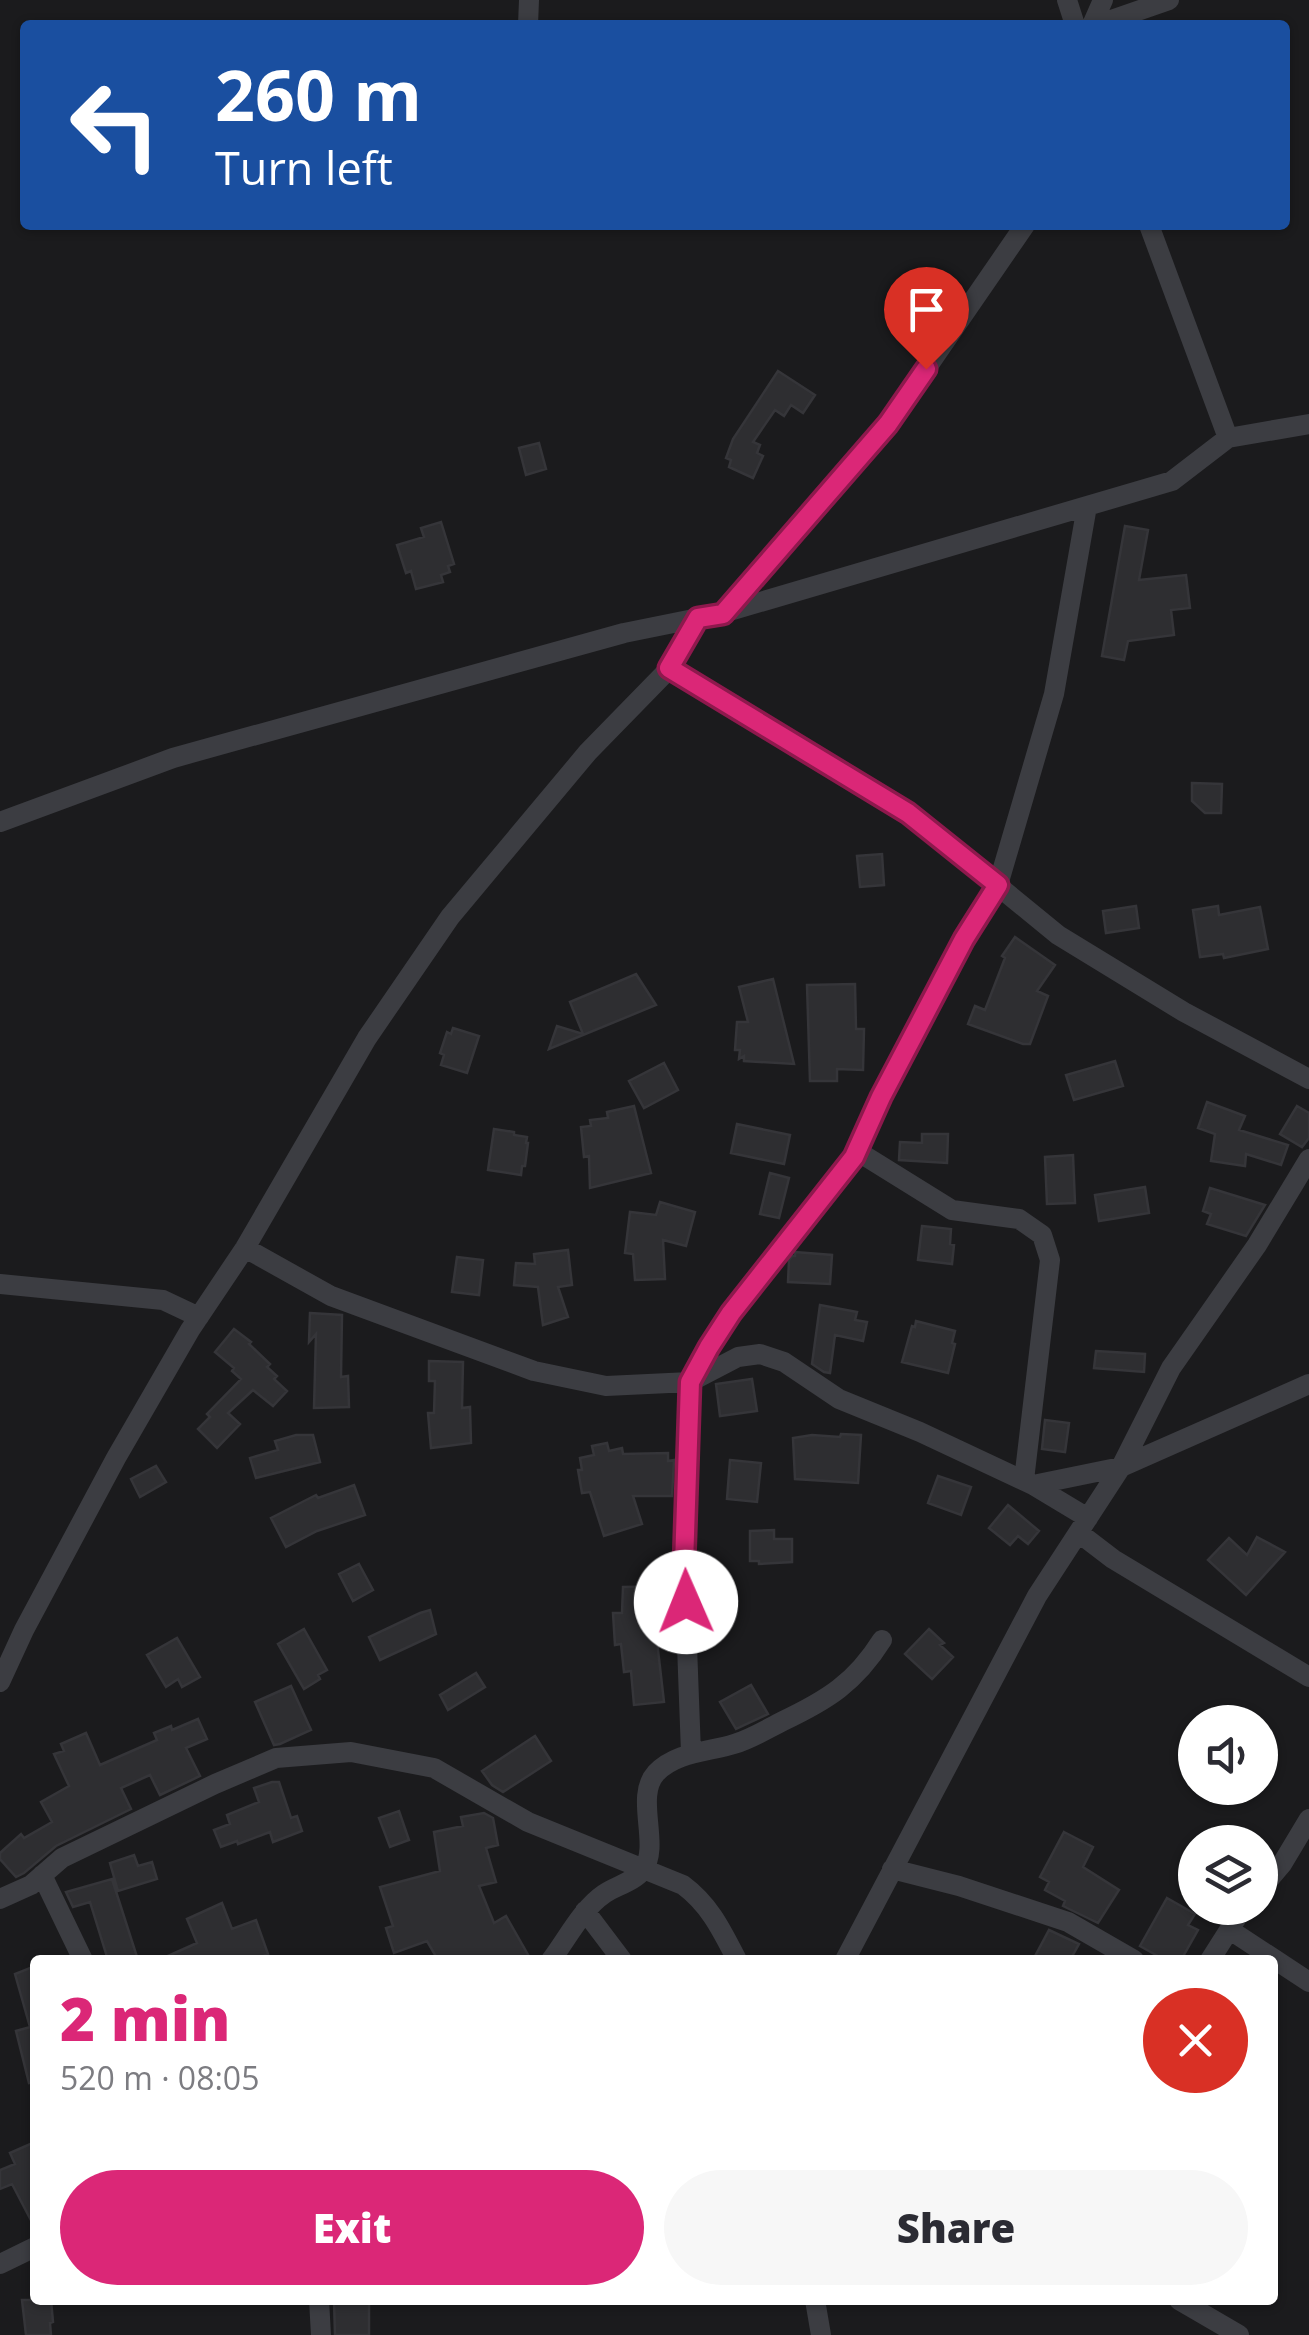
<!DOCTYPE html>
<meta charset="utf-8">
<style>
:root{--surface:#fff;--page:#f7f7f7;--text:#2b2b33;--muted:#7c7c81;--accent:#db2777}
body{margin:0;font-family:"Open Sans",sans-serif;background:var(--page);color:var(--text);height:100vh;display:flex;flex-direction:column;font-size:38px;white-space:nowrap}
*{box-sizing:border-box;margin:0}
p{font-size:32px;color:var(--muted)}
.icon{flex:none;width:55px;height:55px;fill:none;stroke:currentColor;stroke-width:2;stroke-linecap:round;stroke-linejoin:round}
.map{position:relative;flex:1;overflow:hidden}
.details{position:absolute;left:30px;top:1955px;width:1248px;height:350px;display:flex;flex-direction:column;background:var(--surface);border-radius:10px;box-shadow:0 2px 8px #0004}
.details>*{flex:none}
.top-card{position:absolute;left:20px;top:20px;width:1270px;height:210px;border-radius:10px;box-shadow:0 2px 8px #0004;background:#1a4fa0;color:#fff;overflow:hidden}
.fabs{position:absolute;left:1178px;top:1705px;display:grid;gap:20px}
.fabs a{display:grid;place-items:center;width:100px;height:100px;border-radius:50%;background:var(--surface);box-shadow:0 2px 8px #0004;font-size:50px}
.pin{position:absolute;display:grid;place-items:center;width:85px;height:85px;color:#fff;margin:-102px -42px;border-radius:50% 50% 50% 0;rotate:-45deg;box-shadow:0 0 10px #0007}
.pin .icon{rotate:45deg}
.me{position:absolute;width:110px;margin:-55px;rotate:359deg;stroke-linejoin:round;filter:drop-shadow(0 0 8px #0008)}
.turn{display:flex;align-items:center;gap:35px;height:210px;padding:0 30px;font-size:45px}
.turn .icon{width:130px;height:130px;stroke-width:2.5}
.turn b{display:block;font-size:70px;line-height:85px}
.round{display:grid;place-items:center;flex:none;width:105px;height:105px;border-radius:52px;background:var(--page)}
.overview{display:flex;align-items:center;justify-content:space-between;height:170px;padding:0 30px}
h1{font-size:60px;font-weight:800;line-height:75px;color:var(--accent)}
.action{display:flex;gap:20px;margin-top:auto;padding:20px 30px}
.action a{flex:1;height:115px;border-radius:60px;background:var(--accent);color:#fff;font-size:40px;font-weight:800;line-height:115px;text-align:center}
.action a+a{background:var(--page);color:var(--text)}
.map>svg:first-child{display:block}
.building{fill:#2e2e31;stroke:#353539;stroke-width:2.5}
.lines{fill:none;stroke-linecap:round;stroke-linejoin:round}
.minor{stroke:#3c3d42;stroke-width:20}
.route-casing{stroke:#8e194d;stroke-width:25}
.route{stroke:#db2777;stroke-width:18}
</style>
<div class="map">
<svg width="1309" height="2335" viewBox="0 0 1309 2335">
<rect width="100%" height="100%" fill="#1b1b1d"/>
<path class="building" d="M 778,371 L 815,395 L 803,413 L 791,405 L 784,416 L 775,410 L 753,442 L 760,445 L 757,453 L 763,456 L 753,478 L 729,467 L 731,460 L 726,458 L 733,439 Z
M 539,443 L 546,469 L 526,475 L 519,448 Z
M 441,522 L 454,564 L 448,566 L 450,572 L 441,575 L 443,582 L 416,589 L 411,571 L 406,573 L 397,545 L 424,537 L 421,528 Z
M 1125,526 L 1148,530 L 1139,580 L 1186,575 L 1190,608 L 1171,610 L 1174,635 L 1128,641 L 1124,660 L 1102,656 Z
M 1192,783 L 1222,784 L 1221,813 L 1205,813 L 1192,801 Z
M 882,854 L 884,885 L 860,887 L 857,856 Z
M 1136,906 L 1139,928 L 1106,933 L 1103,911 Z
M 1218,906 L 1219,915 L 1260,907 L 1268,949 L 1224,958 L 1223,954 L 1200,957 L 1193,910 Z
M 1015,937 L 1055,965 L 1037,991 L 1048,996 L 1030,1044 L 1023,1044 L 968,1024 L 975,1006 L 985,1010 L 1005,958 L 1002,956 Z
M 636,974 L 656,1005 L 549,1049 L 557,1026 L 583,1034 L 570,1002 Z
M 773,979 L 794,1064 L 744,1061 L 744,1056 L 739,1059 L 740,1050 L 735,1050 L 737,1022 L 748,1022 L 739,987 Z
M 855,984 L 856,1029 L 864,1029 L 863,1070 L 837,1069 L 837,1081 L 810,1081 L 807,985 Z
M 453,1028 L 479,1036 L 467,1073 L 441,1065 L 444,1055 L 440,1053 L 447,1032 L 451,1034 Z
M 1115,1061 L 1123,1086 L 1074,1100 L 1066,1075 Z
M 664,1063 L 678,1090 L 644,1108 L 629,1081 Z
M 1207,1102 L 1245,1116 L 1239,1130 L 1288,1145 L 1281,1165 L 1246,1154 L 1245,1166 L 1211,1161 L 1215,1134 L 1198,1128 Z
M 634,1106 L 651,1173 L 590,1188 L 589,1156 L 584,1157 L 581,1127 L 591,1126 L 590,1120 L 608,1118 L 607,1112 Z
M 1297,1106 L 1309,1113 L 1309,1138 L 1302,1147 L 1280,1134 Z
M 737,1124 L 790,1135 L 784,1164 L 731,1153 Z
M 494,1129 L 514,1132 L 514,1135 L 527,1137 L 526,1143 L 528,1143 L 525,1166 L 522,1166 L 521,1175 L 488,1170 Z
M 922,1134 L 948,1134 L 947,1163 L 899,1160 L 900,1142 L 922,1143 Z
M 1073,1155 L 1075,1203 L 1047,1204 L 1045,1157 Z
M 770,1173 L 789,1178 L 779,1218 L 760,1214 Z
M 1145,1187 L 1149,1213 L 1099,1221 L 1095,1195 Z
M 1210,1188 L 1265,1205 L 1246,1236 L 1207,1224 L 1211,1214 L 1203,1211 Z
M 660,1202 L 695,1212 L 686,1246 L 663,1240 L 665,1279 L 635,1280 L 633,1254 L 625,1253 L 630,1212 L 656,1215 Z
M 922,1226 L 951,1229 L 950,1244 L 954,1245 L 952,1264 L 918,1260 Z
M 568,1250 L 572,1285 L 558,1287 L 568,1317 L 543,1325 L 538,1287 L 514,1285 L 516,1263 L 535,1264 L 534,1254 Z
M 795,1252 L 832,1255 L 830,1284 L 788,1282 L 789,1260 L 792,1256 L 795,1256 Z
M 457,1257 L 483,1260 L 479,1295 L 452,1292 Z
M 820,1305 L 857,1312 L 855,1320 L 867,1322 L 863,1341 L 835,1335 L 830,1373 L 824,1372 L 812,1364 Z
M 310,1313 L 342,1315 L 341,1377 L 348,1376 L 349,1407 L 314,1408 L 316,1334 L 309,1342 Z
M 916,1321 L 955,1331 L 952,1343 L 955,1344 L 948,1373 L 902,1362 L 912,1326 L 915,1327 Z
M 234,1329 L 251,1342 L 249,1344 L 270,1364 L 267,1367 L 277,1376 L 274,1379 L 287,1391 L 273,1406 L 253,1390 L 228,1413 L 240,1424 L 217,1448 L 198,1429 L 210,1417 L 207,1414 L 241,1379 L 232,1371 L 234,1368 L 215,1352 Z
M 1096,1351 L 1145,1354 L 1144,1372 L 1094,1368 Z
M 429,1361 L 463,1362 L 462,1408 L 470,1407 L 471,1443 L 431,1448 L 428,1413 L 434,1413 L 435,1381 L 429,1381 Z
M 752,1379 L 757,1411 L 720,1416 L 716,1384 Z
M 1045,1420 L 1069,1423 L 1065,1452 L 1042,1449 Z
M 841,1434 L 861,1435 L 858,1483 L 795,1479 L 793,1438 L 812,1435 L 840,1437 Z
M 296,1435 L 313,1435 L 320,1462 L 256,1478 L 250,1458 L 278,1450 L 275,1441 Z
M 607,1443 L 609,1451 L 622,1448 L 623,1454 L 668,1453 L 668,1461 L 674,1460 L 672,1496 L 633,1496 L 642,1524 L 604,1536 L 590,1492 L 582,1493 L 578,1470 L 582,1470 L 580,1458 L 594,1455 L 592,1446 Z
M 730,1460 L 761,1463 L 757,1502 L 727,1499 Z
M 156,1466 L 166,1482 L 140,1497 L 131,1479 Z
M 938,1476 L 971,1487 L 961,1515 L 928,1503 Z
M 354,1485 L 365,1515 L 317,1531 L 286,1547 L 271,1518 L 316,1495 L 318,1498 Z
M 1008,1505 L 1039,1531 L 1028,1544 L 1018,1536 L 1010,1545 L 989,1528 Z
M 774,1530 L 774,1539 L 792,1539 L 792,1562 L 759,1564 L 759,1561 L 750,1561 L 750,1531 Z
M 1257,1537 L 1285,1552 L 1246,1595 L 1208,1560 L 1229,1538 L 1247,1555 Z
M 359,1564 L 373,1590 L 353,1601 L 339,1574 Z
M 671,1586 L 672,1607 L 660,1608 L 661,1624 L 655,1624 L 664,1702 L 634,1705 L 631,1671 L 624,1672 L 621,1644 L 615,1645 L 613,1613 L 622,1613 L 623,1587 Z
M 430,1610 L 436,1634 L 380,1660 L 369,1637 L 420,1613 Z
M 304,1629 L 327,1670 L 318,1675 L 320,1679 L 304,1689 L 278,1644 Z
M 929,1629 L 944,1643 L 940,1645 L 953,1657 L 932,1679 L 905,1654 Z
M 177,1638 L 200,1677 L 182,1687 L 178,1679 L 166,1687 L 147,1655 Z
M 476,1673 L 485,1687 L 448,1710 L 440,1695 Z
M 751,1685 L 768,1714 L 736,1729 L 720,1702 Z
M 291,1686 L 311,1730 L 280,1744 L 274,1745 L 255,1702 Z
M 198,1719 L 207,1739 L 186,1748 L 200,1776 L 160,1795 L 150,1775 L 121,1788 L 131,1809 L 56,1846 L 24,1873 L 16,1877 L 0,1859 L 0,1853 L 21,1834 L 24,1838 L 52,1822 L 41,1802 L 69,1786 L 54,1754 L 64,1751 L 61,1744 L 86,1733 L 100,1765 L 157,1740 L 154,1733 L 171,1726 L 172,1730 Z
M 535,1736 L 551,1761 L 503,1792 L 492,1785 L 482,1771 Z
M 272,1782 L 279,1782 L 291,1818 L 297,1816 L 302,1831 L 273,1842 L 270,1832 L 238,1844 L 237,1841 L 221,1847 L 214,1830 L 230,1824 L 227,1815 L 259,1802 L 254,1788 Z
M 399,1811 L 409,1840 L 390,1847 L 379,1818 Z
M 484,1813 L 493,1818 L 498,1845 L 486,1848 L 496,1882 L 479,1886 L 494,1923 L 506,1916 L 531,1960 L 438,1960 L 427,1941 L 394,1953 L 386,1928 L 393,1926 L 380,1887 L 440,1871 L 434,1832 L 463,1826 L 461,1817 Z
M 1064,1832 L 1093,1847 L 1083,1867 L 1119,1890 L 1098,1923 L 1063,1906 L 1065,1901 L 1045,1890 L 1049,1882 L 1040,1877 Z
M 134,1855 L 138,1866 L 152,1862 L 157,1879 L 118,1891 L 110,1863 Z
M 112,1879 L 138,1960 L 108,1960 L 90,1902 L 73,1907 L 66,1892 Z
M 1167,1898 L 1195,1914 L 1188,1925 L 1198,1930 L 1181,1960 L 1165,1960 L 1140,1946 Z
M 222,1903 L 232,1929 L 256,1920 L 268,1954 L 253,1960 L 159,1960 L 197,1943 L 187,1919 Z
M 1049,1930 L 1079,1944 L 1070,1960 L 1033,1960 Z
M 35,1966 L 35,2082 L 29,2083 L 16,2031 L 34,2026 L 30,2027 L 15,1974 Z
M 35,2142 L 35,2228 L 12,2184 L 0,2189 L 0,2170 L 15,2164 L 10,2153 Z
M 22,2300 L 51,2300 L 53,2322 L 50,2323 L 51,2335 L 26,2335 Z
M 334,2300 L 369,2300 L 369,2335 L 335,2335 Z"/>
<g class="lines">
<path class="minor" d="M 1067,0 L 1075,25
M 528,25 L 529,0
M 1092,25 L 1103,0
M 1097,25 L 1169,0
M 1149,225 L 1228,438
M 724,612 L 888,424 L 1025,225
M 669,669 L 909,813 L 1058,935 L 1184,1012 L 1309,1079
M 0,822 L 173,758 L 624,633 L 723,613 L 1172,481 L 1228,438 L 1309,424
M 857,1151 L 952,1210 L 1019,1219 L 1042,1235 L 1050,1260 L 1024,1480
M 245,1248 L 331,1296 L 534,1371 L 606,1386 L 690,1382 L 738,1357 L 760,1354 L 784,1362 L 839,1399 L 920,1432 L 1033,1485 L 1121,1467 L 1309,1384
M 0,1284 L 163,1300 L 199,1317
M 1033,1485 L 1088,1518
M 1079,1533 L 1113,1559 L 1309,1677
M 0,1682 L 24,1630 L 116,1458 L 190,1330 L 245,1248 L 367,1038 L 450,917 L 588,752 L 669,669 L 698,619
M 691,1753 L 684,1565 L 690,1382 L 709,1347 L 731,1313 L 770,1261 L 854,1157 L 881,1097 L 964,939 L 998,885 L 1054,694 L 1087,506
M 892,1869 L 959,1886 L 1068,1922 L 1134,1960
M 42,1875 L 83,1960
M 1260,1890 L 1282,1864 L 1309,1819
M 0,1899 L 31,1885 L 62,1858 L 215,1784 L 276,1758 L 351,1752 L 434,1768 L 528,1822 L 683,1885 C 710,1905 722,1931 737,1960
M 585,1911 L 622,1960
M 1230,1930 L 1309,1982
M 551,1960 C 567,1939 582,1909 604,1894 C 615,1886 634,1882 643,1870 C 661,1845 634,1797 656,1773 C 676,1752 708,1752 734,1744 C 751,1739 767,1729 783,1721 C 827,1700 855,1683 882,1640
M 845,1960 L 1037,1596 L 1121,1467 L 1171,1368 L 1257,1245 L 1309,1159
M 1210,1960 L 1243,1908
M 0,2264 L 35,2247
M 319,2300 L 321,2335
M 815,2300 L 821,2335
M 1179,2300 L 1239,2335"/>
</g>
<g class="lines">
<g class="route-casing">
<path id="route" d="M 686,1602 L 684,1565 L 690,1382 L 709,1347 L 731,1313 L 854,1157 L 881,1097 L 964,939 L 998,885 L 908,813 L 669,668 L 698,618 L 723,614 L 888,424 L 926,369"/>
</g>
<use href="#route" class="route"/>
</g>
</svg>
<div class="fabs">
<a><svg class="icon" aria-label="sound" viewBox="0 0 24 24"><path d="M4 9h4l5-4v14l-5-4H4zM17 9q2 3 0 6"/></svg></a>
<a><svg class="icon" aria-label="layers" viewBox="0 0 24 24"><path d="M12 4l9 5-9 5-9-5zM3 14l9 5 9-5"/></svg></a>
</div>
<div class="pin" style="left:926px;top:369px;background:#d93025"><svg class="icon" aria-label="arrive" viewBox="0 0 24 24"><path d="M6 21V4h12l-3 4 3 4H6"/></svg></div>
<svg class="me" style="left:686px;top:1602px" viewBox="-20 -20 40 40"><circle r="19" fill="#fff"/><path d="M0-13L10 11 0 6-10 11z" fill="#db2777"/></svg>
<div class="top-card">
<div class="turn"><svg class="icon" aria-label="left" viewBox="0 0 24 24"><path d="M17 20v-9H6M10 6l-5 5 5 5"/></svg><div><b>260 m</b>Turn left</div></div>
</div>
<section class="details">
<div class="overview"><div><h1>2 min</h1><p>520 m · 08:05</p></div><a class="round" style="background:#d93025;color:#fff"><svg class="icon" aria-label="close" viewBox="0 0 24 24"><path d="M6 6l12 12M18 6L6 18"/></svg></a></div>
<div class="action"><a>Exit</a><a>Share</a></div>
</section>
</div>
